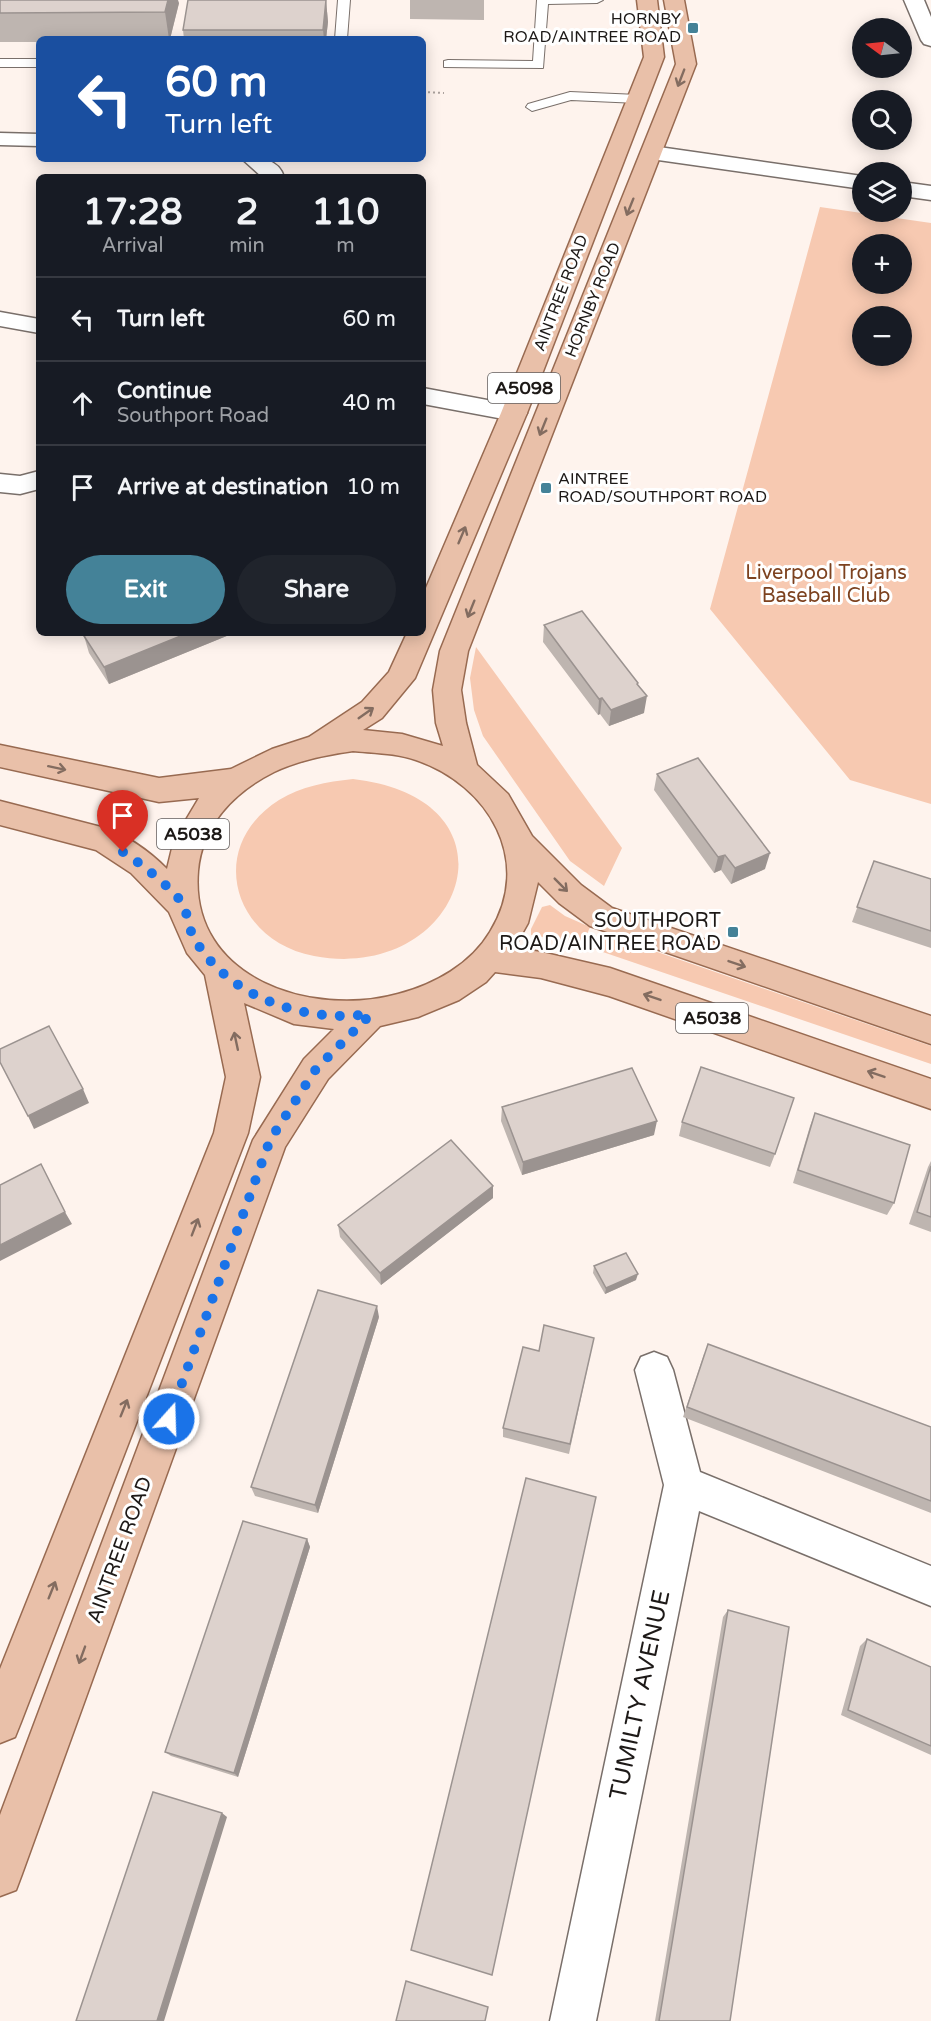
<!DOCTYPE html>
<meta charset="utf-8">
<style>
:root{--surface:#171b24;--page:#20242c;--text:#f1f3f6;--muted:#9ea1a6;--line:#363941;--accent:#448298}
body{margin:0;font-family:"Varela Round",sans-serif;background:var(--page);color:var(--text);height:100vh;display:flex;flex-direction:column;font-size:22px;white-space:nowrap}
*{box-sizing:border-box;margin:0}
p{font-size:20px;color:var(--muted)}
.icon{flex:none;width:33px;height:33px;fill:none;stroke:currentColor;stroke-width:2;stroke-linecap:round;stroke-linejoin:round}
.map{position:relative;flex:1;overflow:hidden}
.sheet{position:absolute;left:36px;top:174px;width:390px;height:462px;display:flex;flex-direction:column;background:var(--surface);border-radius:9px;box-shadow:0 3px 15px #0003}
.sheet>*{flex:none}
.banner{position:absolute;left:36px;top:36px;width:390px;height:126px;border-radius:9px;box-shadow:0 3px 15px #0003;background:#1a4fa0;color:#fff;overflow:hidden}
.needle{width:39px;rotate:285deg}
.controls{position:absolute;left:852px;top:18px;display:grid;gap:12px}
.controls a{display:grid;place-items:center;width:60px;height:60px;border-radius:50%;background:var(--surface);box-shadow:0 3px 15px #0003;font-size:30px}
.pin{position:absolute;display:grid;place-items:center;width:51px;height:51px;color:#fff;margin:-62px -26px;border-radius:50% 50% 50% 0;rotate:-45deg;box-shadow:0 0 6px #0007}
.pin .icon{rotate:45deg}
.me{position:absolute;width:66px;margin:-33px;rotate:20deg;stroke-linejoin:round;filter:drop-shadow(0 0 4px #0008)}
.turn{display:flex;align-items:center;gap:21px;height:126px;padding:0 30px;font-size:27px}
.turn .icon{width:78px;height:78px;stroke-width:2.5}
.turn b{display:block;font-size:42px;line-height:51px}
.eta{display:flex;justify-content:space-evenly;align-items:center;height:102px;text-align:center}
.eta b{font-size:36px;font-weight:800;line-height:42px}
.button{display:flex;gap:12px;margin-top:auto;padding:12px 30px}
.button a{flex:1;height:69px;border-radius:36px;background:var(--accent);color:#fff;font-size:24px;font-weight:800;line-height:69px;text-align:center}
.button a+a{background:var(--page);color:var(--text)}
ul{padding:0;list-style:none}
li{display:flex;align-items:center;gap:18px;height:84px;padding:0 30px;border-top:2px solid var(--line)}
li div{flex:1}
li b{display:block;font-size:22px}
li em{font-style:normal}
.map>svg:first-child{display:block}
.green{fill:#f7c9b1;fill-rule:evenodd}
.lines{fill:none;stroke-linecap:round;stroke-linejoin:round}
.lane-casing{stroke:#796f6a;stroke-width:2}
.street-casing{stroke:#796f6a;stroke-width:3}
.primary-casing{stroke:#986a51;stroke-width:3}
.path{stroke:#aaa19d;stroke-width:2;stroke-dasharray:2 3;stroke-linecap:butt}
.lane{fill:#fff;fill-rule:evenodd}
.street{fill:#fff;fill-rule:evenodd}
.primary{fill:#e9c0a9;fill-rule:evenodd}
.wall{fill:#beb5b0}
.shaded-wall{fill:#9b9390}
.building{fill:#ddd2cd;stroke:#9b9390;stroke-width:1.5}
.oneway{stroke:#836c60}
.route{stroke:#1a73e8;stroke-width:10;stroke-dasharray:0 18}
.poi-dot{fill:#448298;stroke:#fff;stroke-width:2}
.labels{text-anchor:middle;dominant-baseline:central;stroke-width:6;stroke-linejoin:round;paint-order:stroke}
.far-poi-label{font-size:16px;fill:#1d1917;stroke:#fff;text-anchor:end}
.far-street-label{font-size:16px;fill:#1d1917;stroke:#fff}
.shield{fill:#fff;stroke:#615e5d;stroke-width:1.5}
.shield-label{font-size:18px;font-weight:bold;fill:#1d1917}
.park-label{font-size:20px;fill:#7d421f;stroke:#fff}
.poi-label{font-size:20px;fill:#1d1917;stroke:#fff;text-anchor:end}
.street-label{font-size:20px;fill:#1d1917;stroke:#fff}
.near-street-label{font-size:24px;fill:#1d1917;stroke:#fff}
</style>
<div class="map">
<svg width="931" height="2021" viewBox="0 0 931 2021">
<rect width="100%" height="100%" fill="#fef3ed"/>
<path class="green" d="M 820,207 L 931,223 L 931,804 L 850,780 L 710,609 ZM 862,244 L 902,244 L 902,284 L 862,284 ZM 862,316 L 902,316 L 902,356 L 862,356 Z
M 476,647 L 622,848 L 604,886 L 570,861 L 483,736 L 474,710 L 470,678 Z
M 353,779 C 529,799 463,984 314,956 C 233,941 205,847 279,800 C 302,786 326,782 353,779 Z
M 550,905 L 565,916 L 590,927 L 583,944 L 531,935 L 531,929 L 542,907 Z
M 602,933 L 931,1046 L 931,1064 L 594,949 Z"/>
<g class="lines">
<g class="lane-casing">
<path id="lane" d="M 338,0 L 350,0 L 347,39 L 335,39 Z
M 537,0 L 603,0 L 597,3 L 548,4 L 543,68 L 444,67 L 444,61 L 448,60 L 533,61 Z
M 0,59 L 39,59 L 39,67 L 0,67 Z
M 570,92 L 638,95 L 644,99 L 638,103 L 571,100 L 532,111 L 526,107 L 528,104 Z"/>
</g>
<g class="street-casing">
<path id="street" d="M 904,0 L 924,0 L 931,17 L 931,46 L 924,44 L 921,40 Z
M 0,133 L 39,134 L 39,146 L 0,145 Z
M 652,146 L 862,176 L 862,189 L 644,158 L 641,153 L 644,148 Z
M 242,159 C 259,159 278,157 284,177 L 262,177 Z
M 902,182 L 931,186 L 931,200 L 902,196 Z
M 0,312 L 39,319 L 39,333 L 0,326 Z
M 423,388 L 514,405 L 523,407 L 527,413 L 523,419 L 514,421 L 423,404 Z
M 39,471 L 39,489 L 20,494 L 0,492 L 0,474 L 20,476 Z
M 654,1352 L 667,1357 L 673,1370 L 700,1472 L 931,1566 L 931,1606 L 699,1511 L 596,2021 L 550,2021 L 664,1485 L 635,1370 L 641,1357 Z"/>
</g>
<g class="primary-casing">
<path id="primary" d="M 637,0 L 657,0 L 664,57 L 527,413 L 415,678 L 382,718 L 363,730 L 402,734 L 443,746 L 436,723 L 433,690 L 440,651 L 676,64 L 664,0 L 684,0 L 696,64 L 468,651 L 461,690 L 466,723 L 477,765 L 508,794 L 532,836 L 581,885 L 612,908 L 931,1016 L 931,1044 L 590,926 L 559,903 L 538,882 L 528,923 L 514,948 L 541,952 L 610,968 L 931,1079 L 931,1109 L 609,996 L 541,978 L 495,972 L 486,982 L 459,1000 L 418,1017 L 380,1026 L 328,1079 L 285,1147 L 22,1874 L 16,1890 L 0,1896 L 0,1815 L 253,1140 L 304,1059 L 334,1029 L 294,1024 L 244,1003 L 260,1077 L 248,1133 L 21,1722 L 15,1737 L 0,1743 L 0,1669 L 214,1133 L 226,1077 L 205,975 L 187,953 L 169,912 L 131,873 L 96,850 L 0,825 L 0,801 L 105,828 C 128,836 150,852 167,869 L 174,840 L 199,798 L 159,802 L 0,767 L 0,745 L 159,778 L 231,769 L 272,749 L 309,737 L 362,702 L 389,672 L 407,633 L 423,633 L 423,595 L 501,413 L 644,57 ZM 353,751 C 374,753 396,753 416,760 C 489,785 534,861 490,932 C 471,964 434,985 398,994 C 312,1018 189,979 198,871 C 202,825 234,792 274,772 C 299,760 326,755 353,751 Z"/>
</g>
<path class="path" d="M 423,92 L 444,93"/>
<use href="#lane" class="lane"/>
<use href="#street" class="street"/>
<use href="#primary" class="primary"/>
</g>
<path class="wall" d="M 0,0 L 179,3 L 170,39 L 39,39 L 39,42 L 0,42 Z
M 188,0 L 326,0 L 328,22 L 326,39 L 184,39 L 183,30 Z
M 410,0 L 484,0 L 484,20 L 410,19 Z
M 544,625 L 638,683 L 638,685 L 644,713 L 609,726 L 600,714 L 598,715 L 543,642 Z
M 91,633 L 234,633 L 109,684 L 89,653 L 84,636 Z
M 657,774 L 765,869 L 731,884 L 721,870 L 714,873 L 654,790 Z
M 874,861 L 931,879 L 931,948 L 852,922 Z
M 502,1107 L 654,1135 L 522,1175 L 501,1121 Z
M 815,1113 L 894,1203 L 887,1215 L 793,1183 L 810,1126 Z
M 682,1122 L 775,1154 L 770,1167 L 679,1136 Z
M 931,1161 L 931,1232 L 909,1224 L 928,1167 Z
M 493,1198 L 381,1285 L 340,1237 L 338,1225 Z
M 594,1266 L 636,1280 L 605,1294 L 593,1273 Z
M 379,1317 L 318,1513 L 255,1496 L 251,1487 Z
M 594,1338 L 569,1454 L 503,1437 L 503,1428 L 539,1351 Z
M 704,1354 L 931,1427 L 931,1513 L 683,1417 Z
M 307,1539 L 310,1547 L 238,1777 L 171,1756 L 165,1752 Z
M 728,1610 L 730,2021 L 655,2021 L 723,1617 Z
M 867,1639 L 931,1667 L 931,1755 L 841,1715 L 860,1646 Z"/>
<path class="shaded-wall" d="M 168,0 L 178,0 L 179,3 L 170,39 L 169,39 L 165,12 Z
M 326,0 L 328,22 L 326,39 L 324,39 L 323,30 Z
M 188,633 L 234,633 L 109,684 L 104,667 Z
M 647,696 L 644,713 L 609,726 L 611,710 Z
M 602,698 L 600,714 L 598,715 L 599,699 Z
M 770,853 L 765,869 L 731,884 L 735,868 Z
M 725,855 L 721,870 L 714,873 L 718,857 Z
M 83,1089 L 89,1103 L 34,1129 L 28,1116 Z
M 657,1121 L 654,1135 L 522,1175 L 523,1162 Z
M 493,1186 L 493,1198 L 381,1285 L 380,1273 Z
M 65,1212 L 72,1224 L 0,1261 L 0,1245 Z
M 638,1274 L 636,1280 L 605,1294 L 606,1288 Z
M 377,1306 L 379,1317 L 318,1513 L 315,1505 Z
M 307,1539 L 310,1547 L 238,1777 L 234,1773 Z
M 222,1813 L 227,1817 L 164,2021 L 157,2021 Z"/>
<path class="building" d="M 0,0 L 168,0 L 165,12 L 0,13 Z
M 188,0 L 326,0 L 323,30 L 183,30 Z
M 582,611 L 638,683 L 637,684 L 647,696 L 611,710 L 602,698 L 599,699 L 544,625 Z
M 91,633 L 188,633 L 104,667 L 84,636 Z
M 698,758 L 770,853 L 735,868 L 725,855 L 718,857 L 657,774 Z
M 874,861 L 931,879 L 931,931 L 857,907 Z
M 49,1026 L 83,1089 L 28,1116 L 0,1062 L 0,1049 Z
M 701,1067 L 794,1098 L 775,1154 L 682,1122 Z
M 632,1068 L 657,1121 L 523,1162 L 502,1107 Z
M 815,1113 L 910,1145 L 894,1203 L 798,1170 Z
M 451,1140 L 493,1186 L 380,1273 L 338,1225 Z
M 41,1164 L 65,1212 L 0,1245 L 0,1185 Z
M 931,1166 L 931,1217 L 917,1212 Z
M 626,1253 L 638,1274 L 606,1288 L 594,1266 Z
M 318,1290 L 377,1306 L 315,1505 L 251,1487 Z
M 544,1325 L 594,1338 L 570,1444 L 503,1428 L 523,1347 L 539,1351 Z
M 708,1344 L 931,1427 L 931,1501 L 687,1407 Z
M 526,1478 L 596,1497 L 492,1975 L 411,1950 Z
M 243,1521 L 307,1539 L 234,1773 L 165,1752 Z
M 728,1610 L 789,1627 L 730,2021 L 659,2021 Z
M 867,1639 L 931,1667 L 931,1746 L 848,1710 Z
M 153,1792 L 222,1813 L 157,2021 L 76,2021 Z
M 406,1981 L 488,2007 L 485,2021 L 396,2021 Z"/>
<defs><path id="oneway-shaft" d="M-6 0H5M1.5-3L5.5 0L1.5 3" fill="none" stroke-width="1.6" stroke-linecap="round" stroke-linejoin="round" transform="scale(1.5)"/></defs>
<g class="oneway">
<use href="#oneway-shaft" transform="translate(681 78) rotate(111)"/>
<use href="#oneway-shaft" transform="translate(630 207) rotate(112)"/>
<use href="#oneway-shaft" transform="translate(543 427) rotate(112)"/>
<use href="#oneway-shaft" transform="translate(462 535) rotate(-67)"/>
<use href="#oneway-shaft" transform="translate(471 609) rotate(112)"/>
<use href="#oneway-shaft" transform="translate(366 713) rotate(-35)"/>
<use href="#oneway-shaft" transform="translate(57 768) rotate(12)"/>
<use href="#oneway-shaft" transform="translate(561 885) rotate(45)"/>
<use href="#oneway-shaft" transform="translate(737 964) rotate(19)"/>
<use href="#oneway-shaft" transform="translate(652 997) rotate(-161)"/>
<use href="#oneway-shaft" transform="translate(236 1041) rotate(-102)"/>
<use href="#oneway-shaft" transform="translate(876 1074) rotate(-161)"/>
<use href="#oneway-shaft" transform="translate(195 1227) rotate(-69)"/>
<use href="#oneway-shaft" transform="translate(124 1408) rotate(-68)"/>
<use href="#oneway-shaft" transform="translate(52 1590) rotate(-68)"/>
<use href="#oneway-shaft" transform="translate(82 1655) rotate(110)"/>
</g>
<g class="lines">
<path class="route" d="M 123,852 C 139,862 172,888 182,903 C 188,913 188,928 194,938 C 220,984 273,1010 324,1015 C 339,1017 355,1015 370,1015 L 316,1069 L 270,1140 L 169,1419"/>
</g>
<g class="poi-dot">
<rect x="687" y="22" width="12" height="12" rx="3"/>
<rect x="540" y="482" width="12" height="12" rx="3"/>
<rect x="727" y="926" width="12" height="12" rx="3"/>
</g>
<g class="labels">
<g class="far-poi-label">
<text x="681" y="19">HORNBY<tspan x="681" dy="18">ROAD/AINTREE ROAD</tspan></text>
<text x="558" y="479" text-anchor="start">AINTREE<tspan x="558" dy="18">ROAD/SOUTHPORT ROAD</tspan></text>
</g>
<g class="far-street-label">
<text transform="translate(561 293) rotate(-69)">AINTREE ROAD</text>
<text transform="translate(593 300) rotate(-68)">HORNBY ROAD</text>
</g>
<g class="shield">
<rect x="488" y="373" width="72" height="30" rx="4.5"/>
<rect x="157" y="819" width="72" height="30" rx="4.5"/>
<rect x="676" y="1003" width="72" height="30" rx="4.5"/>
</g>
<g class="shield-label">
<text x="524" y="388">A5098</text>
<text x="193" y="834">A5038</text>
<text x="712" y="1018">A5038</text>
</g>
<g class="park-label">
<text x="826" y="573">Liverpool Trojans<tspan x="826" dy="23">Baseball Club</tspan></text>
</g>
<g class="poi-label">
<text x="721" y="921">SOUTHPORT<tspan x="721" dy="23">ROAD/AINTREE ROAD</tspan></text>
</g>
<g class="street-label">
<text transform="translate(120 1550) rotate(-70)">AINTREE ROAD</text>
</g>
<g class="near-street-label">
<text transform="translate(640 1695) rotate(-78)">TUMILTY AVENUE</text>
</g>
</g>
</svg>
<div class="controls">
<a><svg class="needle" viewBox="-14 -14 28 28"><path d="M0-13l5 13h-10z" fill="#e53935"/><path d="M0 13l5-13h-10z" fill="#9ea1a6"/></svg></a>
<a><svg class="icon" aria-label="search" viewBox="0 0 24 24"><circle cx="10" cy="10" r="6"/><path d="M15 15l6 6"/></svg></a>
<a><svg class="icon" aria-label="layers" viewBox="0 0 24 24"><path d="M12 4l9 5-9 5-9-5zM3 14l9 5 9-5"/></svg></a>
<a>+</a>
<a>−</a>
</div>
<div class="pin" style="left:123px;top:852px;background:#d93025"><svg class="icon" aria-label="arrive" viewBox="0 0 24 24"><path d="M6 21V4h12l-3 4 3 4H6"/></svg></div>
<svg class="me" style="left:169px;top:1419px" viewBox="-20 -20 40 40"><circle r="17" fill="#1a73e8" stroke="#fff" stroke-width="3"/><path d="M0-11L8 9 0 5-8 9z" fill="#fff"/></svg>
<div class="banner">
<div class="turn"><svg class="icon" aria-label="left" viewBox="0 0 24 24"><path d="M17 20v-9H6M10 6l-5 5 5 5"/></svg><div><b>60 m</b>Turn left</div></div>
</div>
<section class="sheet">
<div class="eta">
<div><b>17:28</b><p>Arrival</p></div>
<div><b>2</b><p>min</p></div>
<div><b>110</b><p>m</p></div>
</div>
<ul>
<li><svg class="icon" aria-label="left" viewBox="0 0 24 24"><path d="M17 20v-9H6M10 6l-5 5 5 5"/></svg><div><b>Turn left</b></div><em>60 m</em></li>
<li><svg class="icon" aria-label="ahead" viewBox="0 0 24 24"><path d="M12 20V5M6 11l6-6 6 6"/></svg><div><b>Continue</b><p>Southport Road</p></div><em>40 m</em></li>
<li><svg class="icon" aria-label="arrive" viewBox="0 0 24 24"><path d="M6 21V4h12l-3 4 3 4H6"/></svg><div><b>Arrive at destination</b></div><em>10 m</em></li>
</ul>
<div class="button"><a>Exit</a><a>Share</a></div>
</section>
</div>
